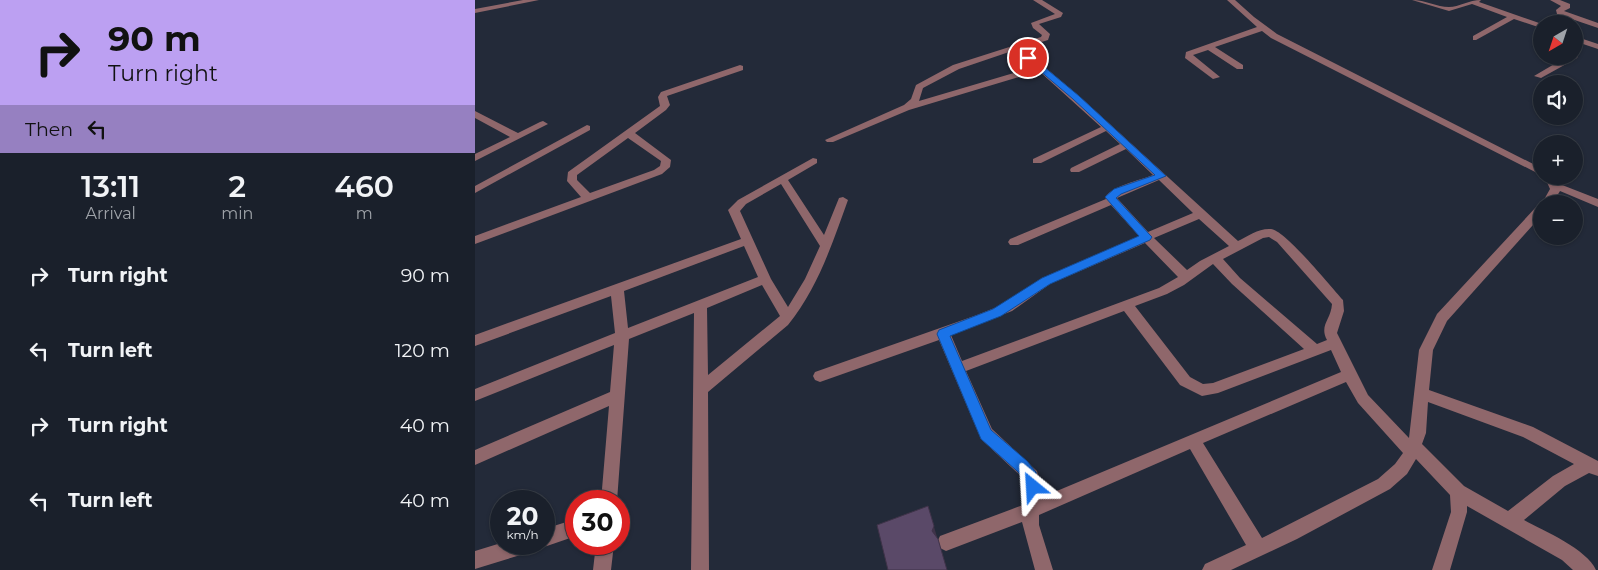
<!DOCTYPE html>
<meta charset="utf-8">
<style>
:root{--surface:#1a202b;--page:#232833;--text:#f1f3f6;--muted:#9fa3a9;--line:#383e47}
body{margin:0;font-family:Montserrat,sans-serif;background:var(--page);color:var(--text);height:100vh;display:flex;flex-direction:column;font-size:19px;white-space:nowrap}
*{box-sizing:border-box;margin:0}
p{font-size:16px;color:var(--muted)}
.icon{flex:none;width:28px;height:28px;fill:none;stroke:currentColor;stroke-width:2;stroke-linecap:round;stroke-linejoin:round}
.map{position:relative;flex:1;overflow:hidden}
.panel{display:flex;flex-direction:column;background:var(--surface);width:475px}
.panel>*{flex:none}
.banner{background:#bca0f2;color:#111;overflow:hidden}
.needle{width:32px;rotate:219deg}
.controls{position:absolute;left:1058px;top:15px;display:grid;gap:10px}
.controls a{display:grid;place-items:center;width:50px;height:50px;border-radius:50%;background:var(--surface);box-shadow:0 1px 4px #0004,0 0 0 1px var(--line);font-size:25px}
.speed{position:absolute;left:15px;top:490px;display:flex;gap:10px;font-size:25px;font-weight:700;text-align:center}
.speed>*{display:grid;place-content:center;width:65px;height:65px;border-radius:50%;background:var(--surface);box-shadow:0 1px 4px #0004,0 0 0 1px var(--line);line-height:1}
.speed small{font-size:12px;font-weight:400}
.speed .limit{border:8px solid #d22;background:#fff;color:#111}
.pin{position:absolute;display:grid;place-items:center;width:42px;height:42px;color:#fff;margin:-21px;border:2px solid #fff;border-radius:50%;box-shadow:0 1px 5px #0007}
.me{position:absolute;width:55px;margin:-28px;rotate:333deg;stroke-linejoin:round;filter:drop-shadow(0 0 4px #0008)}
.turn{display:flex;align-items:center;gap:18px;height:105px;padding:0 25px;font-size:22px}
.turn .icon{width:65px;height:65px;stroke-width:2.5}
.turn b{display:block;font-size:35px;line-height:42px}
.then{display:flex;align-items:center;height:48px;padding:0 25px;background:#0003;gap:10px;font-size:19px}
.eta{display:flex;justify-content:space-evenly;align-items:center;height:85px;text-align:center}
.eta b{font-size:30px;font-weight:600;line-height:35px}
ul{padding:0;list-style:none}
li{display:flex;align-items:center;gap:15px;height:75px;padding:0 25px}
li div{flex:1}
li b{display:block;font-size:19px}
li em{font-style:normal}
main{display:flex;flex:1;min-height:0}
.map>svg:first-child{display:block}
.lines{fill:none;stroke-linecap:round;stroke-linejoin:round}
.minor{fill:#8f676b;fill-rule:evenodd}
.shaded-wall{fill:#3f3349}
.building{fill:#5a4968;stroke:#3f3349}
.route{fill:#1a73e8;stroke:#114b97}
</style>
<main>
<section class="panel">
<div class="banner">
<div class="turn"><svg class="icon" aria-label="right" viewBox="0 0 24 24"><path d="M7 20v-9h11M14 6l5 5-5 5"/></svg><div><b>90 m</b>Turn right</div></div>
<div class="then">Then<svg class="icon" aria-label="left" viewBox="0 0 24 24"><path d="M17 20v-9H6M10 6l-5 5 5 5"/></svg></div>
</div>
<div class="eta">
<div><b>13:11</b><p>Arrival</p></div>
<div><b>2</b><p>min</p></div>
<div><b>460</b><p>m</p></div>
</div>
<ul>
<li><svg class="icon" aria-label="right" viewBox="0 0 24 24"><path d="M7 20v-9h11M14 6l5 5-5 5"/></svg><div><b>Turn right</b></div><em>90 m</em></li>
<li><svg class="icon" aria-label="left" viewBox="0 0 24 24"><path d="M17 20v-9H6M10 6l-5 5 5 5"/></svg><div><b>Turn left</b></div><em>120 m</em></li>
<li><svg class="icon" aria-label="right" viewBox="0 0 24 24"><path d="M7 20v-9h11M14 6l5 5-5 5"/></svg><div><b>Turn right</b></div><em>40 m</em></li>
<li><svg class="icon" aria-label="left" viewBox="0 0 24 24"><path d="M17 20v-9H6M10 6l-5 5 5 5"/></svg><div><b>Turn left</b></div><em>40 m</em></li>
</ul>
</section>
<div class="map">
<svg width="1123" height="570" viewBox="0 0 1123 570">
<rect width="100%" height="100%" fill="#232a39"/>
<g class="lines">
<path class="minor" d="M 48,0 L 64,0 L 0,13 L 0,9 Z
M 558,0 L 567,0 L 588,13 L 586,17 L 564,24 L 575,34 L 573,40 L 547,48 L 604,96 L 763,241 C 773,236 784,228 796,229 C 810,230 855,286 868,300 L 869,311 L 862,333 L 893,395 L 934,438 L 944,350 L 962,314 L 1062,206 L 1066,205 L 1066,216 L 972,321 L 958,350 L 954,390 L 1058,427 L 1123,461 L 1123,476 L 1114,473 L 1090,486 L 1049,520 C 1069,531 1112,549 1121,570 L 1098,570 L 1087,560 L 992,506 L 992,512 L 975,570 L 957,570 L 976,512 L 975,495 L 941,459 L 932,474 L 915,489 L 822,539 L 756,570 L 727,570 L 730,564 L 771,545 L 715,449 L 564,515 L 564,525 L 578,570 L 560,570 L 547,522 L 471,551 L 465,548 L 462,542 L 465,536 L 548,505 L 549,479 L 506,439 L 464,340 L 345,382 L 340,380 L 338,376 L 340,372 L 502,315 L 527,305 L 567,278 L 664,236 L 636,205 L 543,245 L 535,245 L 533,242 L 535,239 L 631,199 L 630,197 C 640,185 663,181 678,175 L 651,149 L 604,172 L 596,172 L 595,170 L 596,168 L 645,144 L 631,131 L 566,163 L 558,163 L 558,159 L 626,127 L 564,71 L 434,110 L 358,142 L 352,142 L 350,140 L 429,105 L 436,99 L 441,85 L 478,65 L 566,37 L 567,35 L 558,28 L 556,23 L 580,14 ZM 540,50 L 559,67 L 444,101 L 448,88 L 484,69 ZM 684,180 L 718,213 L 673,232 L 642,198 ZM 724,219 L 754,246 L 725,261 L 712,270 L 679,238 ZM 794,237 L 802,242 L 857,304 C 856,320 844,325 852,340 L 842,344 L 765,278 L 748,259 L 788,238 ZM 670,243 L 703,277 L 684,288 L 487,361 L 476,335 L 537,311 L 575,284 ZM 738,264 L 757,284 L 829,349 L 738,383 L 728,384 L 715,377 L 660,306 L 692,294 L 709,285 ZM 649,311 L 705,385 L 727,396 L 743,393 L 856,350 L 866,372 L 565,498 L 566,487 L 562,471 L 517,429 L 491,371 ZM 871,382 L 883,403 L 928,453 L 920,464 L 903,479 L 787,538 L 728,443 ZM 953,402 L 1048,437 L 1099,464 L 1078,476 L 1033,511 L 989,486 L 947,444 L 951,433 Z
M 752,0 L 760,0 L 779,17 L 802,34 L 1066,168 L 1066,175 L 796,38 L 787,31 L 740,47 L 768,65 L 768,69 L 762,69 L 733,50 L 718,55 L 745,77 L 738,79 L 710,58 L 711,52 L 782,27 Z
M 937,0 C 950,0 962,7 974,7 C 984,7 994,0 1006,0 L 1004,2 L 1067,24 L 1066,28 L 1039,19 L 1001,40 L 998,40 L 998,36 L 1032,17 L 997,4 L 974,11 Z
M 1075,0 L 1085,0 L 1095,4 L 1095,8 L 1089,11 L 1123,23 L 1123,28 L 1082,14 L 1081,10 L 1086,6 Z
M 1099,36 L 1123,44 L 1123,49 L 1099,41 Z
M 1099,54 L 1103,56 L 1102,58 L 1066,78 L 1059,76 L 1093,56 L 1099,56 Z
M 265,65 L 268,66 L 268,70 L 192,96 L 195,105 L 191,110 L 160,133 L 196,160 L 195,167 L 187,174 L 0,244 L 0,236 L 106,197 L 92,181 L 93,172 L 185,106 L 183,97 L 186,92 ZM 153,138 L 186,161 L 185,166 L 179,170 L 115,193 L 102,180 L 102,175 Z
M 0,111 L 43,133 L 65,122 L 68,121 L 73,124 L 0,161 L 0,154 L 35,137 L 0,118 Z
M 112,125 L 115,126 L 115,130 L 0,193 L 0,186 Z
M 338,158 L 342,159 L 342,163 L 313,180 L 349,235 L 364,198 L 368,197 L 373,200 C 357,244 343,288 313,325 L 233,392 L 234,570 L 216,570 L 219,313 L 154,339 L 142,501 L 126,501 L 134,406 L 0,465 L 0,450 L 135,392 L 139,345 L 0,401 L 0,389 L 140,333 L 136,296 L 0,346 L 0,335 L 266,239 L 253,210 L 263,200 ZM 306,184 L 345,246 L 330,279 L 313,307 L 296,279 L 265,211 L 271,204 ZM 269,246 L 283,277 L 153,328 L 149,291 ZM 287,285 L 305,316 L 233,375 L 232,308 Z
M 1076,177 L 1080,178 L 1082,183 L 1123,199 L 1123,207 L 1085,191 L 1077,204 L 1066,205 L 1075,189 L 1071,180 Z
M 101,519 L 101,536 L 69,547 L 63,544 L 69,544 L 69,529 Z
M 26,543 L 61,544 L 58,550 L 52,553 L 0,569 L 0,551 Z
M 121,544 L 139,544 L 136,570 L 118,570 Z"/>
</g>
<path class="shaded-wall" d="M 453,506 L 462,537 L 460,543 L 457,531 Z"/>
<path class="building" d="M 453,506 L 459,526 L 457,531 L 463,539 L 472,570 L 413,570 L 402,525 Z"/>
<path class="route" d="M 551,56 L 556,56 L 604,96 L 691,176 L 646,194 L 641,198 L 675,235 L 677,237 L 675,240 L 575,284 L 526,316 L 475,336 L 516,430 L 552,461 L 561,472 L 565,487 L 563,492 L 558,494 L 553,492 L 549,479 L 542,471 L 506,439 L 462,334 L 464,330 L 518,309 L 567,278 L 664,236 L 630,197 L 639,189 L 680,175 L 598,99 L 551,59 Z"/>
</svg>
<div class="controls">
<a><svg class="needle" viewBox="-14 -14 28 28"><path d="M0-13l5 13h-10z" fill="#e53935"/><path d="M0 13l5-13h-10z" fill="#9fa3a9"/></svg></a>
<a><svg class="icon" aria-label="sound" viewBox="0 0 24 24"><path d="M4 9h4l5-4v14l-5-4H4zM17 9q2 3 0 6"/></svg></a>
<a>+</a>
<a>−</a>
</div>
<div class="speed"><div>20<small>km/h</small></div><div class="limit">30</div></div>
<div class="pin" style="left:553px;top:58px;background:#d93025"><svg class="icon" aria-label="arrive" viewBox="0 0 24 24"><path d="M6 21V4h12l-3 4 3 4H6"/></svg></div>
<svg class="me" style="left:558px;top:487px" viewBox="-20 -20 40 40"><path d="M0-17L14 15 0 8-14 15z" fill="#1a73e8" stroke="#fff" stroke-width="4"/></svg>
</div>
</main>
